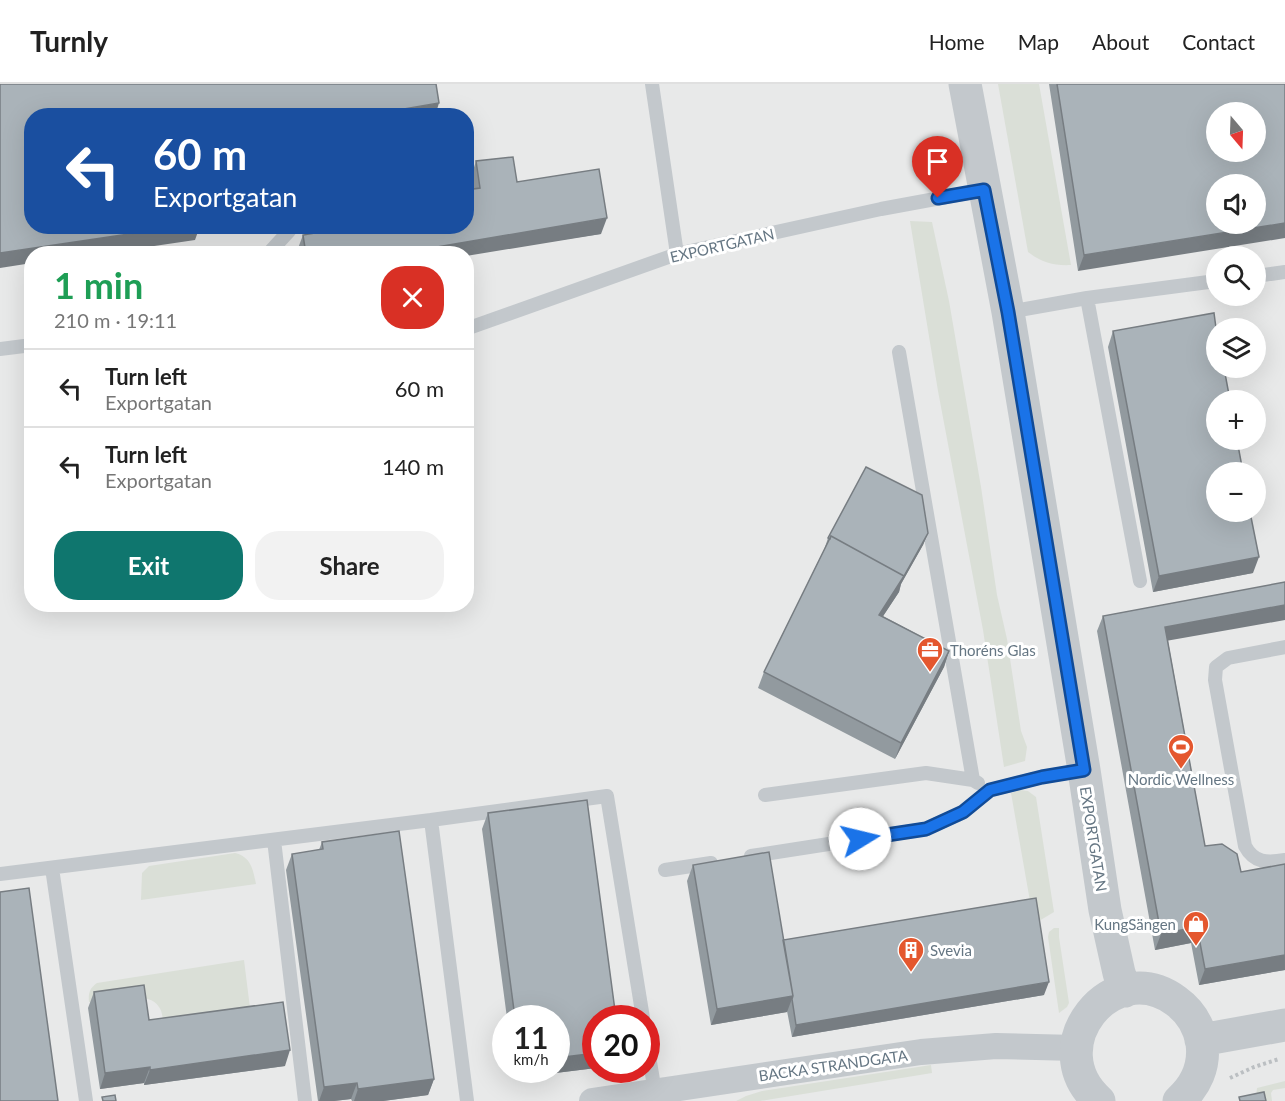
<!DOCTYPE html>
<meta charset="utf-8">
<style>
:root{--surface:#fff;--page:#f2f2f2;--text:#222;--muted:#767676;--line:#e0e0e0;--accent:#0f766e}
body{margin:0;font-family:Lato,sans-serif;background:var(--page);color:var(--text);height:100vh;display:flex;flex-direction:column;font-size:22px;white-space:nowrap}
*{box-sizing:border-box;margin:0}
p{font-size:20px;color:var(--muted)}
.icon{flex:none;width:33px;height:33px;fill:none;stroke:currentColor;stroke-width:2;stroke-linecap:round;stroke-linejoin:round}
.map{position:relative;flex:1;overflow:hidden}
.panel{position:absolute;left:24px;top:162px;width:450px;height:366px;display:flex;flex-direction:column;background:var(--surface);border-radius:24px;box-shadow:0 6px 24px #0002}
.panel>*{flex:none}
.top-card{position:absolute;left:24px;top:24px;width:450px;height:126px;border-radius:24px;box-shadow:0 6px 24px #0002;background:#1a4fa0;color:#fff;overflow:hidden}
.needle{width:39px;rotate:161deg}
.buttons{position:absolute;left:1206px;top:18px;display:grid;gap:12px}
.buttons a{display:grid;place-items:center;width:60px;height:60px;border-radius:50%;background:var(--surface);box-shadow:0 6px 24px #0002;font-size:30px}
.speed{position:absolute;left:492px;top:921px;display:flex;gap:12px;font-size:30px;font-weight:700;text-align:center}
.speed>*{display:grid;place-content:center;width:78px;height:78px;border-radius:50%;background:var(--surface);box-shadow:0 6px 24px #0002;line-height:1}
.speed small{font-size:15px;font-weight:400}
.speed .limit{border:9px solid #d22;background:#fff;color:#111}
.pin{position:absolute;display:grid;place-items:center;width:51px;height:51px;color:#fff;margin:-62px -26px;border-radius:50% 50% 50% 0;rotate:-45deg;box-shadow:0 0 6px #0007}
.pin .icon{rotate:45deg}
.me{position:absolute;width:66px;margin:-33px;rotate:81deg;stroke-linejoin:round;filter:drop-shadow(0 0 4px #0008)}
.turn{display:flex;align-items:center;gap:21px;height:126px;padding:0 30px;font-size:27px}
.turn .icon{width:78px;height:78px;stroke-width:2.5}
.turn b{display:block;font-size:42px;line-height:51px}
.round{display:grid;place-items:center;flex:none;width:63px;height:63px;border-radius:24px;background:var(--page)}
.summary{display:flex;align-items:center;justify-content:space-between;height:102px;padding:0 30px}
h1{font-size:36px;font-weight:700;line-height:45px;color:#1e9e55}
.action{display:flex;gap:12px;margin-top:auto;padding:12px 30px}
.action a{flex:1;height:69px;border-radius:24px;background:var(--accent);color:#fff;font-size:24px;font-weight:700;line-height:69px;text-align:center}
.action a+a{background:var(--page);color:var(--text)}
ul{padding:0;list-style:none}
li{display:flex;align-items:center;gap:18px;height:78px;padding:0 30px;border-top:2px solid var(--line)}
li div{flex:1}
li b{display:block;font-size:22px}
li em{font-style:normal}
header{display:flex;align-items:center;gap:36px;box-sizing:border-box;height:84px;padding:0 30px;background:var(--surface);border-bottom:2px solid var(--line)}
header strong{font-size:28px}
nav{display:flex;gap:33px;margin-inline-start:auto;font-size:21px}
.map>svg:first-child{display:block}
.built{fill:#e8e9e9;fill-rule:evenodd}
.green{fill:#dadfd7}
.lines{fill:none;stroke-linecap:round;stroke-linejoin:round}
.path{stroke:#bbbfc2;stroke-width:4;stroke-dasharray:3 3;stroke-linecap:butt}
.service{stroke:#c3c8cc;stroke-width:14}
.minor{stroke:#c3c8cc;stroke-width:26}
.tertiary{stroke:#c3c8cc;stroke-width:33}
.wall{fill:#929a9f}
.shaded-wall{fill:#777d82}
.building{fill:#aab3b9;stroke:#777d82;stroke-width:1.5;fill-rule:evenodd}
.route-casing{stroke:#114b97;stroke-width:15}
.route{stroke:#1a73e8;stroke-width:10}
.labels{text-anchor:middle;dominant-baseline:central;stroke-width:6;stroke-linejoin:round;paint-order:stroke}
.street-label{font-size:15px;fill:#657683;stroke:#fff}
.poi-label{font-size:15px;fill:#657683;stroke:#fff;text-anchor:start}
</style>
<header>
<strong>Turnly</strong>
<nav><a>Home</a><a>Map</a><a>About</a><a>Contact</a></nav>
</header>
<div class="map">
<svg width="1285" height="1017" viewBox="0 0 1285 1017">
<rect width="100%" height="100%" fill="#fafaf8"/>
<path class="built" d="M 0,0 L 1285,0 L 1285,1017 L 0,1017 ZM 1216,28 L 1256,28 L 1256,68 L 1216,68 ZM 32,32 L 466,32 L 466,142 L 32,142 ZM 1216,100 L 1256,100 L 1256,140 L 1216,140 ZM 32,170 L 466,170 L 466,520 L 32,520 ZM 1216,172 L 1256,172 L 1256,212 L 1216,212 ZM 1216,244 L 1256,244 L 1256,284 L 1216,284 ZM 1216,316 L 1256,316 L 1256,356 L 1216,356 ZM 1216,388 L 1256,388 L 1256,428 L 1216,428 ZM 506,934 L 556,934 L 556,986 L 506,986 ZM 596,934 L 646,934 L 646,986 L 596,986 Z"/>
<path class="green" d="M 998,0 L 1039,0 L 1071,181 C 1054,182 1041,178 1028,168 Z
M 910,137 L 932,138 L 949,217 L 981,403 L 997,511 L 1007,555 L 1021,647 L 1027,663 L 1025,677 L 1004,683 L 983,546 L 938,307 Z
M 1020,706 L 1028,707 L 1036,713 L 1054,828 L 1034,840 L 1011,709 Z
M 235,769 C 251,773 253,785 256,800 L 141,816 L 142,789 L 149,782 Z
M 1054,844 L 1059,844 L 1059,853 L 1069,919 L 1067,923 L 1059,929 L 1048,853 L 1049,848 Z
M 244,876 L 251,932 L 164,946 C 163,939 163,928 159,923 C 148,905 106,916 89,918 C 88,909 90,904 97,899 Z
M 931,981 L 932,989 L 760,1017 L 736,1017 L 746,1012 L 762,1007 Z
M 1285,997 L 1285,1004 L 1273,1006 L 1271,1009 L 1272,1017 L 1265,1017 L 1256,1013 L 1257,1004 Z"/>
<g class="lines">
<path class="path" d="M 1230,994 L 1254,983 L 1279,975"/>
<path class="service" d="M 652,0 L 677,170
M 268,170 L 289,147
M 1256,192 L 1285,188
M 1087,214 L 1216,197
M 1008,228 L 1087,214 L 1140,497
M 466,245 L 677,170 L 881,125 L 984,106
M 0,265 L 32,261
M 899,268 L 973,696
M 1285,563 L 1228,574 L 1216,583 L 1215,596 L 1245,762 C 1254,779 1267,779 1285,776
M 765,711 L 926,689 L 973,696 L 978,699
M 274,756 L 305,1017
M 751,772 L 925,745 L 964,728 L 990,706 L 1042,693 L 1084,686
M 52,784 L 86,1017
M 665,786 L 711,779
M 0,790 L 431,736
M 646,954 L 655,1008
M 467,1017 L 431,736 L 607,712 L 643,934"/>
<path class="minor" d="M 592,1017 L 921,968 L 996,962 L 1076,964"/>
<path class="tertiary" d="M 965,0 L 1008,228 L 1084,686 L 1105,826 L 1119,889 L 1125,907
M 1201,956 L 1285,941
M 1099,1017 C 1038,963 1112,870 1176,917 C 1190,927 1199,942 1202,959 C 1205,982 1196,1002 1179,1017"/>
</g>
<path class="wall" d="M 1049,0 L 1285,0 L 1078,187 Z
M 476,77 L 517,98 L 601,150 L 466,170 L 298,170 L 297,167 L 303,151 L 466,142 L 472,106 L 471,93 Z
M 1113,247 L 1253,489 L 1153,508 L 1108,263 Z
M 928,449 L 923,461 L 901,500 L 899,508 L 883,532 L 949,567 L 944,583 L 895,675 L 758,604 L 764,588 L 824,466 L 828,454 Z
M 1103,532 L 1168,557 L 1205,762 L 1241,788 L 1285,780 L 1285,886 L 1199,901 L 1191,859 L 1155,866 L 1097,547 Z
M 587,716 L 616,934 L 596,934 L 596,984 L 515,994 L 514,986 L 556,986 L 556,934 L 507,934 L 482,745 L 488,729 Z
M 322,758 L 434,995 L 428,1011 L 383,1017 L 352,1017 L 351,1015 L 334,1017 L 318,1017 L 286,786 L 292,770 L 319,766 Z
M 693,781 L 783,856 L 1044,911 L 792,953 L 787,927 L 787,928 L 711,941 L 687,797 Z
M 94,908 L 149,936 L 285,982 L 144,1001 L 144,999 L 100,1005 L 88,924 Z"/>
<path class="shaded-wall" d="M 439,19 L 435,32 L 363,32 Z
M 607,134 L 601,150 L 466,172 L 466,170 L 396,170 Z
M 1285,139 L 1285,154 L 1078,187 L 1084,171 Z
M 183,142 L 200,142 L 195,156 L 100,170 L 32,170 L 32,179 L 0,184 L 0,169 Z
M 928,449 L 923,461 L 901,500 L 899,508 L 874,546 L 879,531 Z
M 1259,473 L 1253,489 L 1153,508 L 1159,492 Z
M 1285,521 L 1285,536 L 1160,558 L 1165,543 Z
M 949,567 L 944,583 L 895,675 L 901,659 Z
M 1197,843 L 1191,859 L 1155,866 L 1161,850 Z
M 1285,871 L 1285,886 L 1199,901 L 1205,885 Z
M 1049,898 L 1044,911 L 792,953 L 796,941 Z
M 793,912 L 787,928 L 711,941 L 717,925 Z
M 290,966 L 285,982 L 144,1001 L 150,986 Z
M 596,969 L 596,984 L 515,994 L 518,986 L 556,986 L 556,974 Z
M 150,983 L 144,999 L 100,1005 L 105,989 Z
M 434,995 L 428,1011 L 383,1017 L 354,1017 L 358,1005 Z
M 357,999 L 351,1015 L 334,1017 L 319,1017 L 324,1003 Z"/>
<path class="building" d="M 0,0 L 436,0 L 439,19 L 363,32 L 32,32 L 32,142 L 183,142 L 0,169 Z
M 1057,0 L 1285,0 L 1285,139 L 1084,171 ZM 1216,28 L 1256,28 L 1256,68 L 1216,68 ZM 1216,100 L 1256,100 L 1256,140 L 1216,140 Z
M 513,73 L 517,98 L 599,85 L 607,134 L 396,170 L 306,170 L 303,151 L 357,142 L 466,142 L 466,106 L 480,104 L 476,77 Z
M 1214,229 L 1216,244 L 1216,284 L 1224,284 L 1230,316 L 1216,316 L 1216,356 L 1237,356 L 1243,388 L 1216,388 L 1216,428 L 1250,428 L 1259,473 L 1159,492 L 1113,247 Z
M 866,383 L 922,411 L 928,449 L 904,492 L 831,452 L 830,455 L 828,454 Z
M 831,452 L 904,492 L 879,531 L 949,567 L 901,659 L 764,588 Z
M 1285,498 L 1285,521 L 1165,543 L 1205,762 L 1222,760 L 1237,770 L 1241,788 L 1285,780 L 1285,871 L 1205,885 L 1197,843 L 1161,850 L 1103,532 Z
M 587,716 L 616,934 L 596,934 L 596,969 L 556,974 L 556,934 L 515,934 L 488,729 Z
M 399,747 L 434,995 L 358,1005 L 357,999 L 324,1003 L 292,770 L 323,765 L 322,758 Z
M 769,768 L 793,912 L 717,925 L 693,781 Z
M 29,804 L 58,1017 L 0,1017 L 0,808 Z
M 1036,814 L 1049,898 L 796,941 L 792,915 L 793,912 L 783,856 Z
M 144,901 L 149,936 L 283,918 L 290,966 L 150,986 L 150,983 L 105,989 L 94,908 Z
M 1264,1008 L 1266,1017 L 1240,1017 L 1239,1013 Z
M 115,1011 L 116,1017 L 103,1017 L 102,1013 Z"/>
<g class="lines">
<g class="route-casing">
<path id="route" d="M 860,755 L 926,745 L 963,728 L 990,706 L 1042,693 L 1084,686 L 1008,228 L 984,106 L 938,114"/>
</g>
<use href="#route" class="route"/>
</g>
<defs>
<g id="office-pin" transform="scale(1.35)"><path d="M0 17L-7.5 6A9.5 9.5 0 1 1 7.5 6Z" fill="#e4572e" stroke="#fff"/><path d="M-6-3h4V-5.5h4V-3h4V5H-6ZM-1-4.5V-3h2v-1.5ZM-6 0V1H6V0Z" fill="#fff"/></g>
<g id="stadium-pin" transform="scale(1.35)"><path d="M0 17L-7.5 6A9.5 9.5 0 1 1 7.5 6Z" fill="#e4572e" stroke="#fff"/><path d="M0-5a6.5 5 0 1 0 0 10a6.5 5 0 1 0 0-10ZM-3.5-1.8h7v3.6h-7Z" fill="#fff"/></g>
<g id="shop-pin" transform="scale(1.35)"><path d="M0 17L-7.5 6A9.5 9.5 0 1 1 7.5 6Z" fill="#e4572e" stroke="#fff"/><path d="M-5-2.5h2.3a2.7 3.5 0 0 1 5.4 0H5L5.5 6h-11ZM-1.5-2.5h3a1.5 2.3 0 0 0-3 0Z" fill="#fff"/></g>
<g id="building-pin" transform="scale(1.35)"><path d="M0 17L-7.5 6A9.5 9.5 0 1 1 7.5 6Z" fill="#e4572e" stroke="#fff"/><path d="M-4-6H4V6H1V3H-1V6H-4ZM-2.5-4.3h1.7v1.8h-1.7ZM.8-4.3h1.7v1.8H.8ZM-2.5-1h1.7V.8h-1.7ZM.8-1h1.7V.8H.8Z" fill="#fff"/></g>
</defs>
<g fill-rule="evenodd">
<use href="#office-pin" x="930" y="566"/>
<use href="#stadium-pin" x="1181" y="663"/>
<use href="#shop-pin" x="1196" y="840"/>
<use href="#building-pin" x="911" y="866"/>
</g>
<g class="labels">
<g class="street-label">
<text transform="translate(722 161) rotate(-13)">EXPORTGATAN</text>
<text transform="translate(1094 755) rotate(81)">EXPORTGATAN</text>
<text transform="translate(833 981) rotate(-8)">BACKA STRANDGATA</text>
</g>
<g class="poi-label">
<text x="950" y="566">Thoréns Glas</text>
<text x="1181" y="695" text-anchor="middle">Nordic Wellness</text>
<text x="1176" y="840" text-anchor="end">KungSängen</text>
<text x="930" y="866">Svevia</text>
</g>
</g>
</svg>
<div class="buttons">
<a><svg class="needle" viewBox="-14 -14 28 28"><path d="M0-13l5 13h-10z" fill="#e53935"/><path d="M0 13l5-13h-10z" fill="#767676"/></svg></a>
<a><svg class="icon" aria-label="sound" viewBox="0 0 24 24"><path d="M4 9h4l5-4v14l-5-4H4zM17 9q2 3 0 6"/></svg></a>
<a><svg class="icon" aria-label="search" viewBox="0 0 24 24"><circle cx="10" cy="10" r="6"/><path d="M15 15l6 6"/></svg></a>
<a><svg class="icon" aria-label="layers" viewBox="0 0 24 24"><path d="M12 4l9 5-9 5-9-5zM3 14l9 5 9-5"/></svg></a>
<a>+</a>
<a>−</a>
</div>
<div class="speed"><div>11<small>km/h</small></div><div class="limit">20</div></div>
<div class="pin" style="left:938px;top:114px;background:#d93025"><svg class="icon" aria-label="arrive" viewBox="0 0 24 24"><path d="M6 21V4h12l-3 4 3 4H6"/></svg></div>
<svg class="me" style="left:860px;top:755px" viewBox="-20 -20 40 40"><circle r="19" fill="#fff"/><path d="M0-13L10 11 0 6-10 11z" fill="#1a73e8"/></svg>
<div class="top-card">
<div class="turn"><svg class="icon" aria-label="left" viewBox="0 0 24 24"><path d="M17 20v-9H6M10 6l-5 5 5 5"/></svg><div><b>60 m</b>Exportgatan</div></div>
</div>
<section class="panel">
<div class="summary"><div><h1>1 min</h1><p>210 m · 19:11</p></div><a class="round" style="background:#d93025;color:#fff"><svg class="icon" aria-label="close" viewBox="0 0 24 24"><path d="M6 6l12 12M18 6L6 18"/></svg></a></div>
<ul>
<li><svg class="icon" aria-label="left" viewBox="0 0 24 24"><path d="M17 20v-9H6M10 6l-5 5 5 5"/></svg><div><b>Turn left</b><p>Exportgatan</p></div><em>60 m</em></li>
<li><svg class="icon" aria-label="left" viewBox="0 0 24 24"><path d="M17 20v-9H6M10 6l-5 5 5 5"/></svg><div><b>Turn left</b><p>Exportgatan</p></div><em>140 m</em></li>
</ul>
<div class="action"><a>Exit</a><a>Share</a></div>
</section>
</div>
